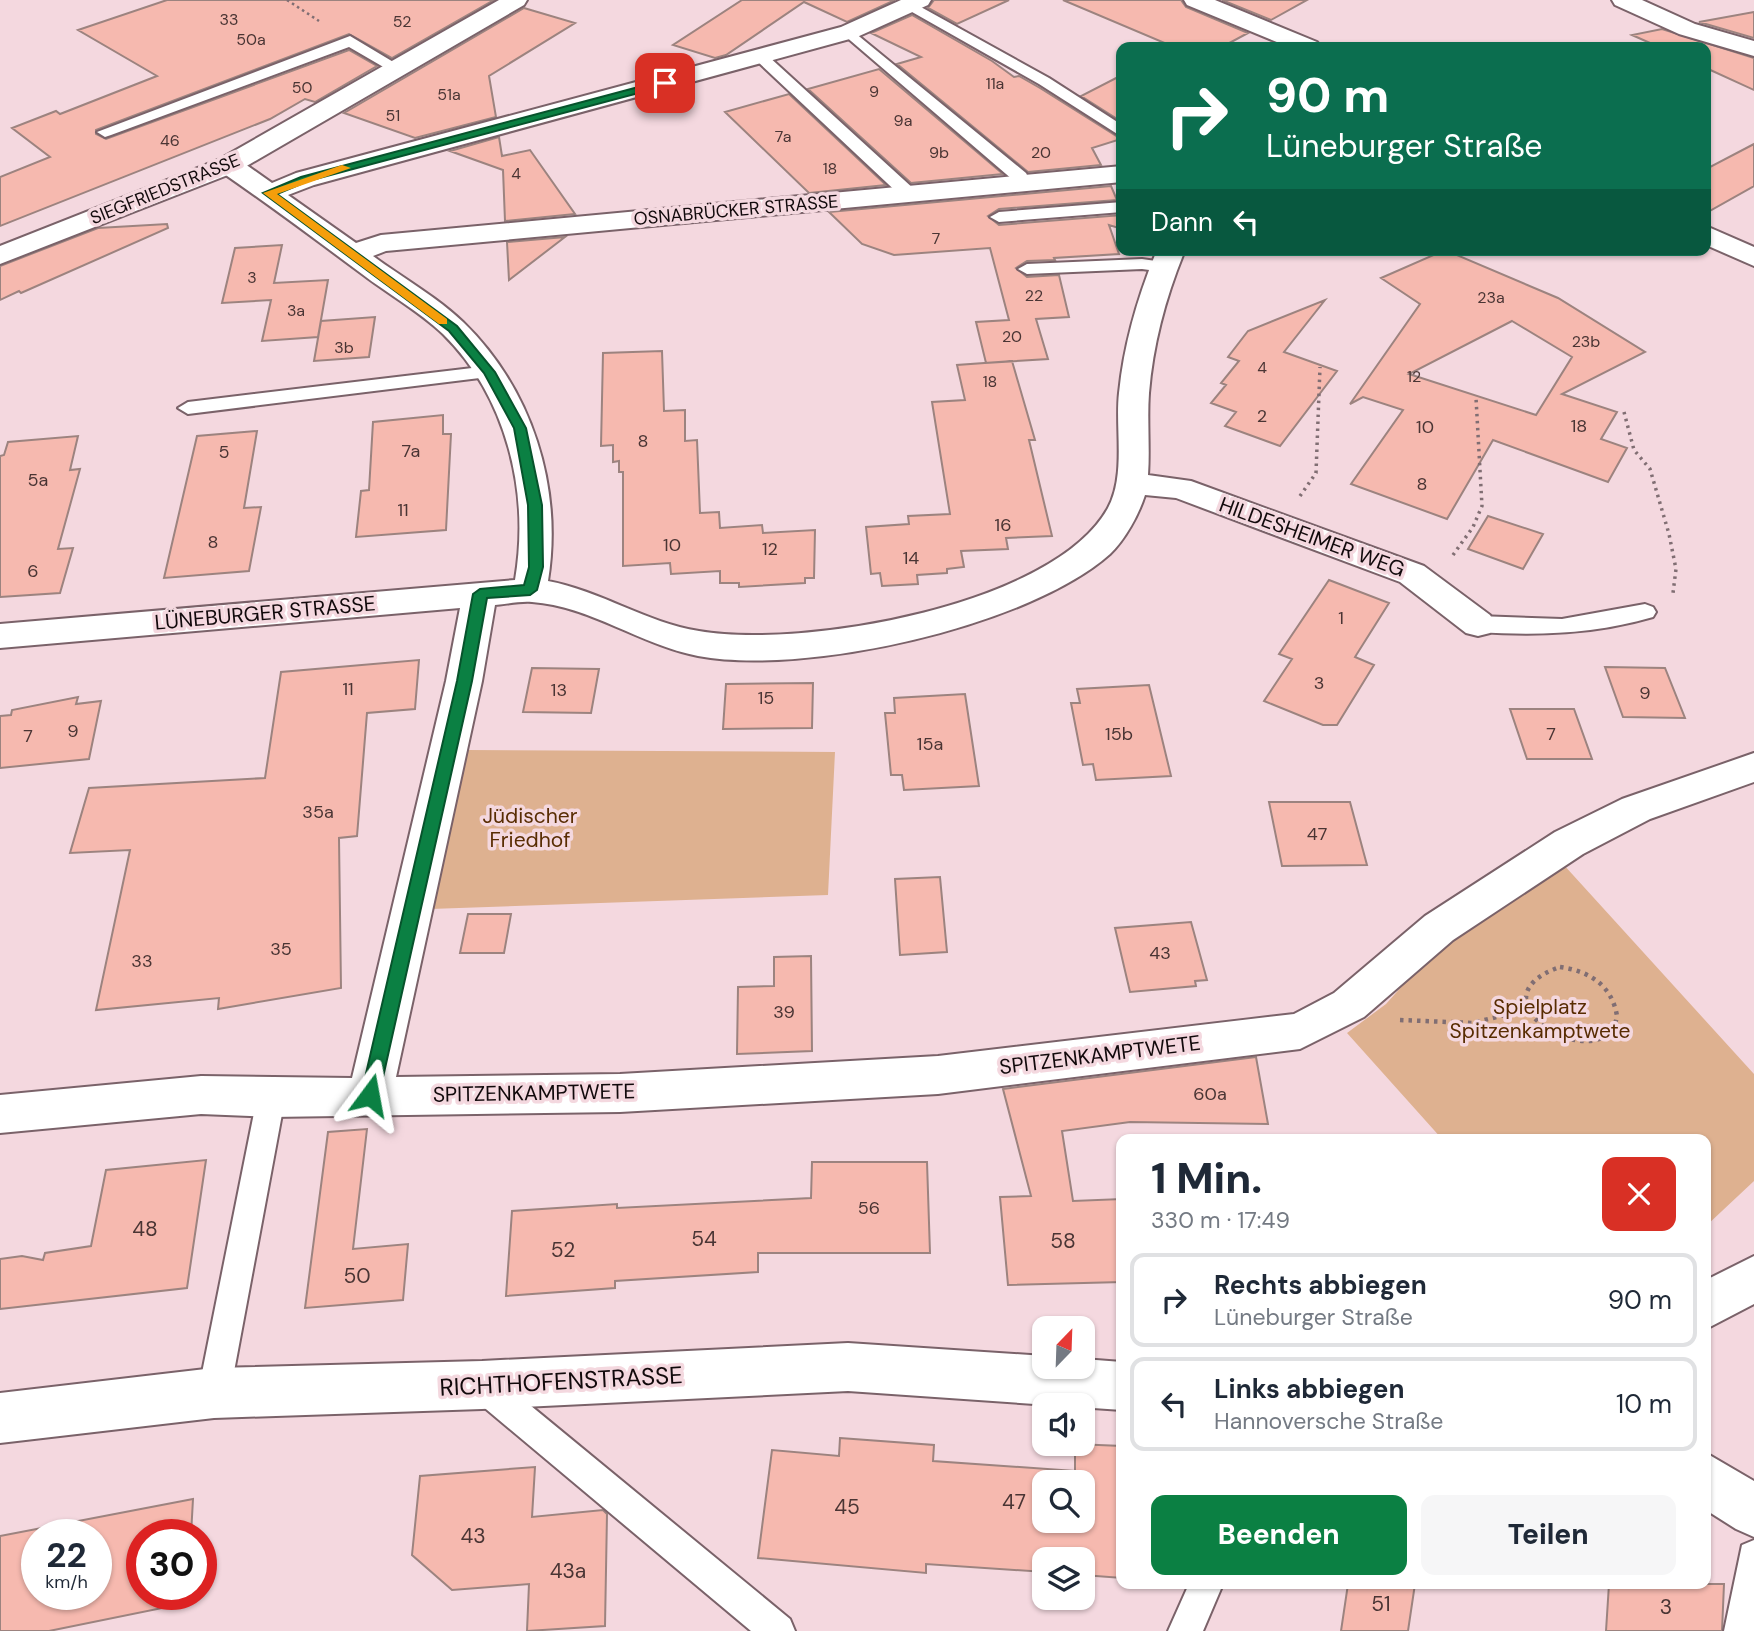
<!DOCTYPE html>
<html lang="de">
<meta charset="utf-8">
<style>
:root{--surface:#fff;--page:#f6f6f7;--text:#1f2937;--muted:#747a83;--line:#e0e1e3;--accent:#0b8043}
body{margin:0;font-family:"DM Sans",sans-serif;background:var(--page);color:var(--text);height:100vh;display:flex;flex-direction:column;font-size:26px;white-space:nowrap}
*{box-sizing:border-box;margin:0}
p{font-size:23px;color:var(--muted)}
.icon{flex:none;width:38px;height:38px;fill:none;stroke:currentColor;stroke-width:2;stroke-linecap:round;stroke-linejoin:round}
.map{position:relative;flex:1;overflow:hidden}
.sheet{position:absolute;left:1116px;top:1134px;width:595px;height:455px;display:flex;flex-direction:column;background:var(--surface);border-radius:14px;box-shadow:0 2px 5px #0004}
.sheet>*{flex:none}
.top-card{position:absolute;left:1116px;top:42px;width:595px;height:214px;border-radius:14px;box-shadow:0 2px 5px #0004;background:#0b6e4f;color:#fff;overflow:hidden}
.needle{width:46px;rotate:23deg}
.controls{position:absolute;left:1032px;top:1316px;display:grid;gap:14px}
.controls a{display:grid;place-items:center;width:63px;height:63px;border-radius:14px;background:var(--surface);box-shadow:0 2px 5px #0004;font-size:35px}
.speed{position:absolute;left:21px;top:1519px;display:flex;gap:14px;font-size:35px;font-weight:700;text-align:center}
.speed>*{display:grid;place-content:center;width:91px;height:91px;border-radius:50%;background:var(--surface);box-shadow:0 2px 5px #0004;line-height:1}
.speed small{font-size:18px;font-weight:400}
.speed .limit{border:10px solid #d22;background:#fff;color:#111}
.pin{position:absolute;display:grid;place-items:center;width:60px;height:60px;color:#fff;margin:-30px;border-radius:14px;box-shadow:0 4px 10px #0006}
.me{position:absolute;width:77px;margin:-38px;rotate:13deg;stroke-linejoin:round;filter:drop-shadow(0 0 5px #0008)}
.turn{display:flex;align-items:center;gap:24px;height:147px;padding:0 35px;font-size:32px}
.turn .icon{width:91px;height:91px;stroke-width:2.5}
.turn b{display:block;font-size:49px;line-height:60px}
.then{display:flex;align-items:center;height:66px;padding:0 35px;background:#0003;gap:14px;font-size:26px}
.round{display:grid;place-items:center;flex:none;width:74px;height:74px;border-radius:14px;background:var(--page)}
.overview{display:flex;align-items:center;justify-content:space-between;height:119px;padding:0 35px}
h1{font-size:42px;font-weight:800;line-height:52px}
.cta{display:flex;gap:14px;margin-top:auto;padding:14px 35px}
.cta a{flex:1;height:80px;border-radius:14px;background:var(--accent);color:#fff;font-size:28px;font-weight:800;line-height:80px;text-align:center}
.cta a+a{background:var(--page);color:var(--text)}
ul{padding:0;list-style:none}
li{display:flex;align-items:center;gap:21px;height:94px;margin:0 14px 10px;padding:0 21px;border:4px solid var(--line);border-radius:14px}
li div{flex:1}
li b{display:block;font-size:26px}
li em{font-style:normal}
.map>svg:first-child{display:block}
.green{fill:#deb190}
.building{fill:#f6b9af;stroke:#9c837f;stroke-width:2;fill-rule:evenodd}
.lines{fill:none;stroke-linecap:round;stroke-linejoin:round}
.lane-casing{stroke:#7a6269;stroke-width:4}
.street-casing{stroke:#7a6269;stroke-width:4}
.secondary-casing{stroke:#7a6269;stroke-width:4}
.path-far2{stroke:#806e73;stroke-width:2.5;stroke-dasharray:2.5 3.5;stroke-linecap:butt}
.path-far1{stroke:#806e73;stroke-width:3.5;stroke-dasharray:2.5 4.5;stroke-linecap:butt}
.path{stroke:#806e73;stroke-width:4.5;stroke-dasharray:3.5 5;stroke-linecap:butt}
.lane{fill:#fff;fill-rule:evenodd}
.street{fill:#fff;fill-rule:evenodd}
.secondary{fill:#fff;fill-rule:evenodd}
.route{fill:#0b8043;stroke:#07532c;stroke-width:2}
.slow{fill:#f59e0b}
.labels{text-anchor:middle;dominant-baseline:central;stroke-width:7;stroke-linejoin:round;paint-order:stroke}
.far-number-label{font-size:16px;fill:#4a3534}
.far-street-label{font-size:18px;fill:#11090b;stroke:#f4d8df}
.number-label{font-size:18px;fill:#4a3534}
.street-label{font-size:21px;fill:#11090b;stroke:#f4d8df}
.park-label{font-size:21px;fill:#582c02;stroke:#f4d8df}
.near-number-label{font-size:21px;fill:#4a3534}
.near-street-label{font-size:24px;fill:#11090b;stroke:#f4d8df}
</style>
<div class="map">
<svg width="1754" height="1631" viewBox="0 0 1754 1631">
<rect width="100%" height="100%" fill="#f4d8df"/>
<path class="green" d="M 466,750 L 835,752 L 828,895 L 430,909 Z
M 1563,864 L 1754,1074 L 1754,1181 L 1706,1226 L 1706,1139 L 1442,1139 L 1347,1033 L 1386,1004 L 1448,935 Z"/>
<path class="building" d="M 167,0 L 494,0 L 392,58 L 349,34 L 96,130 L 96,134 L 106,139 L 349,50 L 377,66 L 315,102 L 305,99 L 270,119 L 0,226 L 0,177 L 50,157 L 12,128 L 56,111 L 60,114 L 157,76 L 78,30 Z
M 742,0 L 895,0 L 847,22 L 804,2 L 726,55 L 715,58 L 673,45 Z
M 934,0 L 1009,0 L 957,24 L 928,8 Z
M 1063,0 L 1181,0 L 1186,7 L 1248,33 L 1222,47 L 1174,47 Z
M 1222,0 L 1307,0 L 1271,20 Z
M 524,8 L 575,23 L 489,76 L 496,117 L 415,138 L 344,113 Z
M 1754,12 L 1754,38 L 1699,22 Z
M 912,15 L 992,61 L 1014,77 L 1019,76 L 1040,88 L 1121,139 L 1092,148 L 1101,165 L 1028,172 L 897,64 L 921,57 L 871,33 Z
M 1662,29 L 1754,58 L 1754,90 L 1706,68 L 1706,47 L 1659,47 L 1632,35 Z
M 879,69 L 1003,174 L 911,183 L 808,89 Z
M 1122,75 L 1122,122 L 1081,96 Z
M 789,94 L 886,185 L 809,193 L 725,112 Z
M 499,137 L 502,156 L 530,150 L 575,214 L 505,221 L 503,170 L 450,151 Z
M 1754,144 L 1754,186 L 1706,213 L 1706,169 Z
M 1111,186 L 1117,200 L 999,209 L 988,216 L 999,225 L 1122,215 L 1122,229 L 1109,225 L 1119,254 L 1054,258 L 1055,260 L 1027,261 L 1016,268 L 1027,277 L 1059,275 L 1069,317 L 1036,319 L 1048,359 L 986,363 L 976,322 L 1009,320 L 990,248 L 894,255 L 862,244 L 829,212 Z
M 167,224 L 168,228 L 21,293 L 19,291 L 0,300 L 0,266 L 98,228 Z
M 565,237 L 509,280 L 507,242 Z
M 282,245 L 274,283 L 328,280 L 318,337 L 262,341 L 271,300 L 222,303 L 235,248 Z
M 1445,250 L 1558,298 L 1645,352 L 1562,394 L 1617,412 L 1601,439 L 1627,448 L 1608,482 L 1493,440 L 1447,519 L 1351,484 L 1403,410 L 1363,397 L 1350,404 L 1420,304 L 1381,278 ZM 1512,321 L 1572,357 L 1536,415 L 1409,374 Z
M 1325,300 L 1284,352 L 1337,371 L 1280,446 L 1225,426 L 1236,412 L 1211,403 L 1226,385 L 1221,383 L 1239,361 L 1228,357 L 1248,331 Z
M 375,317 L 369,357 L 314,361 L 321,321 Z
M 662,351 L 664,411 L 685,410 L 685,441 L 697,440 L 700,513 L 719,512 L 720,528 L 762,525 L 763,533 L 815,530 L 814,578 L 805,578 L 805,583 L 739,587 L 739,583 L 720,583 L 720,571 L 671,574 L 670,563 L 623,566 L 623,472 L 619,472 L 619,461 L 613,462 L 613,445 L 601,446 L 603,353 Z
M 1012,361 L 1035,440 L 1029,440 L 1052,536 L 1006,538 L 1008,549 L 961,551 L 964,567 L 947,569 L 947,573 L 917,575 L 918,584 L 882,586 L 880,573 L 871,574 L 866,527 L 909,524 L 908,516 L 950,514 L 932,402 L 965,400 L 957,365 Z
M 443,415 L 443,434 L 451,434 L 446,530 L 356,537 L 361,491 L 369,490 L 373,422 Z
M 257,431 L 244,508 L 261,507 L 249,571 L 164,578 L 197,436 Z
M 78,436 L 70,470 L 80,469 L 58,549 L 73,548 L 60,593 L 0,597 L 0,456 L 4,455 L 8,442 Z
M 1488,516 L 1543,534 L 1523,569 L 1468,549 Z
M 1329,580 L 1389,603 L 1355,657 L 1374,665 L 1337,725 L 1323,725 L 1264,701 L 1292,659 L 1279,654 Z
M 419,660 L 415,709 L 367,713 L 357,836 L 339,838 L 341,988 L 218,1009 L 219,998 L 96,1010 L 130,850 L 70,853 L 89,788 L 265,778 L 281,672 Z
M 1605,667 L 1665,668 L 1685,718 L 1623,717 Z
M 532,668 L 599,669 L 591,713 L 523,712 Z
M 813,683 L 812,728 L 723,729 L 726,684 Z
M 1149,685 L 1171,776 L 1096,780 L 1093,764 L 1083,765 L 1071,703 L 1080,703 L 1077,689 Z
M 965,694 L 979,786 L 904,790 L 902,775 L 891,775 L 885,713 L 895,713 L 894,698 Z
M 78,697 L 76,704 L 101,701 L 89,759 L 0,768 L 0,716 L 11,715 L 12,710 Z
M 1510,709 L 1574,709 L 1592,759 L 1527,759 Z
M 1269,802 L 1350,802 L 1367,865 L 1282,866 Z
M 940,877 L 947,952 L 900,955 L 895,879 Z
M 468,914 L 511,914 L 504,953 L 460,953 Z
M 1191,922 L 1207,980 L 1195,981 L 1196,986 L 1130,992 L 1115,928 Z
M 811,956 L 812,1051 L 737,1054 L 738,987 L 774,986 L 774,957 Z
M 1256,1057 L 1268,1124 L 1130,1122 L 1062,1131 L 1073,1201 L 1122,1199 L 1122,1282 L 1008,1285 L 1000,1197 L 1031,1196 L 1003,1089 Z
M 367,1129 L 353,1249 L 408,1244 L 403,1300 L 305,1308 L 328,1132 Z
M 206,1160 L 187,1288 L 0,1309 L 0,1259 L 22,1256 L 43,1260 L 45,1253 L 91,1246 L 106,1170 Z
M 812,1162 L 927,1162 L 930,1253 L 758,1253 L 758,1272 L 615,1281 L 615,1288 L 506,1296 L 512,1211 L 617,1204 L 617,1208 L 811,1198 Z
M 840,1438 L 934,1445 L 933,1461 L 1075,1471 L 1075,1444 L 1122,1446 L 1122,1578 L 1083,1575 L 1083,1559 L 1045,1559 L 1045,1572 L 926,1564 L 926,1573 L 758,1558 L 772,1450 L 839,1456 ZM 1045,1482 L 1083,1482 L 1083,1521 L 1045,1521 Z
M 535,1467 L 532,1517 L 603,1510 L 607,1514 L 605,1626 L 527,1631 L 529,1584 L 452,1590 L 412,1555 L 420,1476 Z
M 193,1499 L 191,1535 L 142,1535 L 142,1594 L 187,1594 L 187,1603 L 49,1631 L 0,1631 L 0,1536 ZM 37,1535 L 96,1535 L 96,1594 L 37,1594 Z
M 1348,1584 L 1415,1584 L 1408,1631 L 1341,1631 Z
M 1609,1584 L 1724,1584 L 1722,1631 L 1606,1631 Z"/>
<g class="lines">
<g class="lane-casing">
<path id="lane" d="M 910,1 L 1049,78 L 1122,125 L 1122,137 L 1039,84 L 905,8 L 905,2 Z
M 849,28 L 1026,173 L 1031,183 L 1029,187 L 1017,187 L 1013,180 L 844,35 L 842,32 Z
M 350,36 L 405,69 L 397,74 L 392,72 L 349,47 L 111,135 L 105,137 L 97,132 Z
M 762,53 L 767,55 L 915,190 L 917,194 L 915,198 L 903,198 L 757,61 L 757,55 Z
M 1122,202 L 1122,212 L 999,222 L 990,217 L 999,212 Z
M 1142,259 L 1170,263 L 1173,267 L 1164,272 L 1142,269 L 1027,274 L 1018,269 L 1027,264 Z
M 489,366 L 499,372 L 496,376 L 188,414 L 178,408 L 188,402 Z
M 1645,604 L 1653,607 L 1656,612 L 1653,617 C 1595,634 1538,636 1478,632 L 1470,629 L 1467,624 L 1470,619 L 1478,616 L 1562,619 Z
M 271,1086 L 281,1089 L 285,1098 L 230,1393 L 225,1404 L 214,1409 L 203,1404 L 198,1393 L 257,1098 L 261,1089 Z
M 485,1372 L 496,1377 L 790,1619 L 795,1631 L 751,1631 L 474,1399 L 469,1388 L 474,1377 Z
M 1754,1540 L 1754,1631 L 1724,1631 L 1742,1545 Z
M 1189,1584 L 1223,1584 L 1203,1631 L 1168,1631 Z"/>
</g>
<g class="street-casing">
<path id="street" d="M 901,0 L 931,0 L 928,5 L 857,37 L 314,185 L 288,195 L 356,243 L 381,235 L 1122,166 L 1122,182 L 386,251 L 373,256 C 403,278 437,297 463,322 C 532,389 563,487 548,581 C 601,591 647,623 699,631 C 802,649 1054,606 1108,508 C 1126,475 1115,428 1119,393 C 1124,343 1138,296 1157,250 L 1185,250 C 1166,296 1153,344 1149,393 C 1147,420 1150,448 1148,475 L 1191,481 L 1424,566 L 1490,615 L 1495,624 L 1490,633 L 1478,636 L 1466,633 L 1400,582 L 1176,498 L 1145,495 C 1139,514 1125,540 1110,554 C 1028,627 805,676 698,656 C 641,645 590,606 532,602 C 520,601 507,604 495,605 L 482,681 L 396,1077 L 620,1074 L 938,1056 L 1294,1014 L 1334,993 L 1425,916 L 1555,832 L 1622,799 L 1754,753 L 1754,782 L 1650,819 L 1583,854 L 1453,940 L 1364,1017 L 1300,1049 L 938,1094 L 620,1112 L 271,1117 L 201,1114 L 0,1133 L 0,1095 L 201,1076 L 352,1078 L 446,681 L 460,608 L 0,648 L 0,624 L 515,580 C 530,493 507,397 443,334 C 419,311 388,294 362,274 C 315,239 268,204 220,171 L 216,165 L 220,159 L 238,159 L 272,183 L 296,173 L 841,27 Z
M 1184,0 L 1215,0 L 1317,42 L 1321,47 L 1289,47 L 1187,5 Z
M 1612,0 L 1642,0 L 1695,24 L 1754,41 L 1754,56 L 1679,34 L 1615,5 Z
M 1706,226 L 1754,247 L 1754,266 L 1706,245 Z
M 1706,1453 L 1754,1481 L 1754,1537 L 1736,1529 L 1706,1510 Z"/>
</g>
<g class="secondary-casing">
<path id="secondary" d="M 499,0 L 527,0 L 524,5 L 238,171 L 0,264 L 0,246 L 220,159 Z
M 1754,1256 L 1754,1304 L 1706,1329 L 1706,1280 Z
M 848,1343 L 1045,1356 L 1045,1367 L 1083,1367 L 1083,1359 L 1122,1362 L 1122,1410 L 848,1391 L 482,1409 L 214,1418 L 0,1443 L 0,1393 L 214,1368 L 482,1361 Z"/>
</g>
<path class="path-far2" d="M 287,0 L 319,21"/>
<path class="path-far1" d="M 1624,412 L 1634,450 L 1650,469 L 1669,534 L 1676,569 L 1673,593
M 1300,496 L 1316,473 L 1320,367
M 1453,555 L 1473,527 L 1482,506 L 1476,398"/>
<path class="path" d="M 1560,967 C 1589,971 1612,985 1617,1016 C 1606,1082 1462,1001 1560,967 Z
M 1400,1020 L 1473,1023 L 1528,1009"/>
<use href="#lane" class="lane"/>
<use href="#street" class="street"/>
<use href="#secondary" class="secondary"/>
</g>
<path class="route" d="M 665,80 L 669,85 L 308,181 L 277,194 L 457,326 L 495,372 L 526,428 L 542,505 L 543,567 L 537,590 L 530,595 L 487,598 L 472,681 L 379,1095 L 376,1100 L 364,1100 L 361,1095 L 457,681 L 473,594 L 480,589 L 524,585 L 529,567 L 528,505 L 514,428 L 484,373 L 449,331 L 263,193 L 301,177 Z"/>
<path class="slow" d="M 342,165 L 351,168 L 277,194 L 447,319 L 447,324 L 439,324 L 263,193 Z"/>
<g class="labels">
<g class="far-number-label">
<text x="229" y="19">33</text>
<text x="402" y="21">52</text>
<text x="251" y="39">50a</text>
<text x="995" y="83">11a</text>
<text x="302" y="87">50</text>
<text x="874" y="91">9</text>
<text x="449" y="94">51a</text>
<text x="393" y="115">51</text>
<text x="903" y="120">9a</text>
<text x="783" y="136">7a</text>
<text x="170" y="140">46</text>
<text x="939" y="152">9b</text>
<text x="1041" y="152">20</text>
<text x="830" y="168">18</text>
<text x="516" y="173">4</text>
<text x="936" y="238">7</text>
<text x="252" y="277">3</text>
<text x="1034" y="295">22</text>
<text x="1491" y="297">23a</text>
<text x="296" y="310">3a</text>
<text x="1012" y="336">20</text>
<text x="1586" y="341">23b</text>
<text x="344" y="347">3b</text>
<text x="1262" y="367">4</text>
<text x="1414" y="376">12</text>
<text x="990" y="381">18</text>
</g>
<g class="far-street-label">
<text transform="translate(165 189) rotate(-22)">SIEGFRIEDSTRASSE</text>
<text transform="translate(736 210) rotate(-5)">OSNABRÜCKER STRASSE</text>
</g>
<g class="number-label">
<text x="1262" y="416">2</text>
<text x="1579" y="426">18</text>
<text x="1425" y="427">10</text>
<text x="643" y="441">8</text>
<text x="411" y="451">7a</text>
<text x="224" y="452">5</text>
<text x="38" y="480">5a</text>
<text x="1422" y="484">8</text>
<text x="403" y="510">11</text>
<text x="1003" y="525">16</text>
<text x="213" y="542">8</text>
<text x="672" y="545">10</text>
<text x="770" y="549">12</text>
<text x="911" y="558">14</text>
<text x="33" y="571">6</text>
<text x="1341" y="618">1</text>
<text x="1319" y="683">3</text>
<text x="348" y="689">11</text>
<text x="559" y="690">13</text>
<text x="1645" y="693">9</text>
<text x="766" y="698">15</text>
<text x="73" y="731">9</text>
<text x="1119" y="734">15b</text>
<text x="1551" y="734">7</text>
<text x="28" y="736">7</text>
<text x="930" y="744">15a</text>
<text x="318" y="812">35a</text>
<text x="1317" y="834">47</text>
<text x="281" y="949">35</text>
<text x="1160" y="953">43</text>
<text x="142" y="961">33</text>
<text x="784" y="1012">39</text>
<text x="1210" y="1094">60a</text>
<text x="869" y="1208">56</text>
</g>
<g class="street-label">
<text transform="translate(1312 537) rotate(20)">HILDESHEIMER WEG</text>
<text transform="translate(265 613) rotate(-5)">LÜNEBURGER STRASSE</text>
<text transform="translate(1100 1055) rotate(-7)">SPITZENKAMPTWETE</text>
<text transform="translate(534 1093) rotate(-1)">SPITZENKAMPTWETE</text>
</g>
<g class="park-label">
<text x="530" y="816">Jüdischer<tspan x="530" dy="24">Friedhof</tspan></text>
<text x="1540" y="1007">Spielplatz<tspan x="1540" dy="24">Spitzenkamptwete</tspan></text>
</g>
<g class="near-number-label">
<text x="145" y="1229">48</text>
<text x="704" y="1239">54</text>
<text x="1063" y="1241">58</text>
<text x="563" y="1250">52</text>
<text x="357" y="1276">50</text>
<text x="1014" y="1502">47</text>
<text x="847" y="1507">45</text>
<text x="473" y="1536">43</text>
<text x="568" y="1571">43a</text>
<text x="1381" y="1604">51</text>
<text x="1666" y="1607">3</text>
</g>
<g class="near-street-label">
<text transform="translate(561 1381) rotate(-3)">RICHTHOFENSTRASSE</text>
</g>
</g>
</svg>
<div class="controls">
<a><svg class="needle" viewBox="-14 -14 28 28"><path d="M0-13l5 13h-10z" fill="#e53935"/><path d="M0 13l5-13h-10z" fill="#747a83"/></svg></a>
<a><svg class="icon" aria-label="sound" viewBox="0 0 24 24"><path d="M4 9h4l5-4v14l-5-4H4zM17 9q2 3 0 6"/></svg></a>
<a><svg class="icon" aria-label="search" viewBox="0 0 24 24"><circle cx="10" cy="10" r="6"/><path d="M15 15l6 6"/></svg></a>
<a><svg class="icon" aria-label="layers" viewBox="0 0 24 24"><path d="M12 4l9 5-9 5-9-5zM3 14l9 5 9-5"/></svg></a>
</div>
<div class="speed"><div>22<small>km/h</small></div><div class="limit">30</div></div>
<div class="pin" style="left:665px;top:83px;background:#d93025"><svg class="icon" aria-label="arrive" viewBox="0 0 24 24"><path d="M6 21V4h12l-3 4 3 4H6"/></svg></div>
<svg class="me" style="left:370px;top:1095px" viewBox="-20 -20 40 40"><path d="M0-17L14 15 0 8-14 15z" fill="#0b8043" stroke="#fff" stroke-width="4"/></svg>
<div class="top-card">
<div class="turn"><svg class="icon" aria-label="right" viewBox="0 0 24 24"><path d="M7 20v-9h11M14 6l5 5-5 5"/></svg><div><b>90 m</b>Lüneburger Straße</div></div>
<div class="then">Dann<svg class="icon" aria-label="left" viewBox="0 0 24 24"><path d="M17 20v-9H6M10 6l-5 5 5 5"/></svg></div>
</div>
<section class="sheet">
<div class="overview"><div><h1>1 Min.</h1><p>330 m · 17:49</p></div><a class="round" style="background:#d93025;color:#fff"><svg class="icon" aria-label="close" viewBox="0 0 24 24"><path d="M6 6l12 12M18 6L6 18"/></svg></a></div>
<ul>
<li><svg class="icon" aria-label="right" viewBox="0 0 24 24"><path d="M7 20v-9h11M14 6l5 5-5 5"/></svg><div><b>Rechts abbiegen</b><p>Lüneburger Straße</p></div><em>90 m</em></li>
<li><svg class="icon" aria-label="left" viewBox="0 0 24 24"><path d="M17 20v-9H6M10 6l-5 5 5 5"/></svg><div><b>Links abbiegen</b><p>Hannoversche Straße</p></div><em>10 m</em></li>
</ul>
<div class="cta"><a>Beenden</a><a>Teilen</a></div>
</section>
</div>
